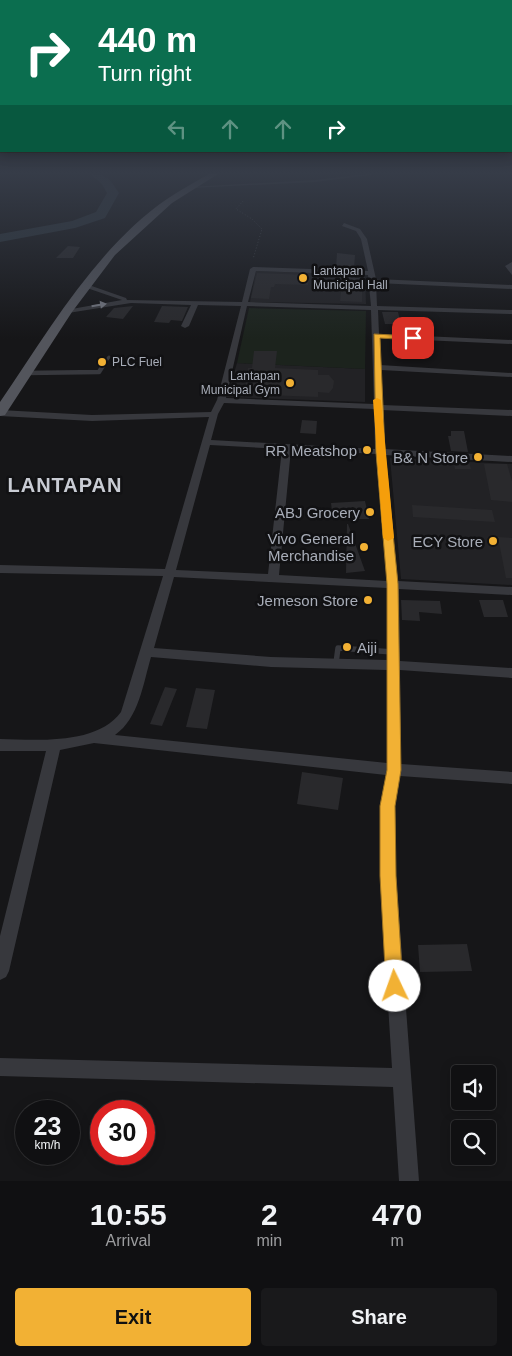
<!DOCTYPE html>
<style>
:root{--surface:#101012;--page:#19191b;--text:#f1f3f6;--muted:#9c9d9f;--line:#303032;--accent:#f2b134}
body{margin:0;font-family:Helvetica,sans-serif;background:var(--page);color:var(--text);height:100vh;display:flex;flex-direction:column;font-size:19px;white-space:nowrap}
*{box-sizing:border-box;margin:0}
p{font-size:16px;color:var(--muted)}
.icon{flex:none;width:28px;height:28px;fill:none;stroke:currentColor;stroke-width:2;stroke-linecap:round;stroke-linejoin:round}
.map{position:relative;height:1181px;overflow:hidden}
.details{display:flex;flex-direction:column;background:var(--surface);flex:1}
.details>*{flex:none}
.top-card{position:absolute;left:0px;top:0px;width:512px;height:152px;box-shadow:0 2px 12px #0003,0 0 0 1px var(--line);background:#0b6e4f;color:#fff;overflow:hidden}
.tools{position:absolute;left:451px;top:1065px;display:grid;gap:10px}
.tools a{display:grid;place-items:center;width:45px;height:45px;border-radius:5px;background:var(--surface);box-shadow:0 2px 12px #0003,0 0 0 1px var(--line);font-size:25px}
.speed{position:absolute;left:15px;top:1100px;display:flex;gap:10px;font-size:25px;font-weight:700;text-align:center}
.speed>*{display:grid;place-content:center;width:65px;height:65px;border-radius:50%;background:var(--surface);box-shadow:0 2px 12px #0003,0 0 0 1px var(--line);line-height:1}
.speed small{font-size:12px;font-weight:400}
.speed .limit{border:8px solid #d22;background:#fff;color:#111}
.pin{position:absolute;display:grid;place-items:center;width:42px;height:42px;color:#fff;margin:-21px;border-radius:10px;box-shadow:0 2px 8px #0006}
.me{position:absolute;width:55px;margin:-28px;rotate:357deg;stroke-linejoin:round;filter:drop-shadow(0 0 4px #0008)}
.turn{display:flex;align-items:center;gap:18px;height:105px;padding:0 15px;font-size:22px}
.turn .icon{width:65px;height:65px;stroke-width:2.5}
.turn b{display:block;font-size:35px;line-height:42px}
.lanes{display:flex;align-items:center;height:48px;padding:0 15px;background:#0003;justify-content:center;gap:25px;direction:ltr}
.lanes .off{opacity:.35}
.eta{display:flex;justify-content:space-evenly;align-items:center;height:85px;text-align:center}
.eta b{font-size:30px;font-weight:600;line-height:35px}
.button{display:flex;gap:10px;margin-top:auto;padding:10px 15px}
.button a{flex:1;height:58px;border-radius:5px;background:var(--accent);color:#111;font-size:20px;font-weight:600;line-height:58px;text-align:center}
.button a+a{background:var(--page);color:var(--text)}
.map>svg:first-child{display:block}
.built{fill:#222225}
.green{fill:#1c231d}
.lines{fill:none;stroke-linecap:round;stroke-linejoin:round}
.river{fill:#2c353c;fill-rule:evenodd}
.building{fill:#29292c}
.path{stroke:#3d3f44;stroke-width:1;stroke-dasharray:1 2;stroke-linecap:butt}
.service-far2{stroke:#37383d;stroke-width:3}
.service-far1{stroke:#37383d;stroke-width:4.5}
.service{stroke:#37383d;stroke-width:5.5}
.minor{fill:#37383d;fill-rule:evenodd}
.primary{fill:#53555c;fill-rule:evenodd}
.oneway{fill:#757881}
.route{fill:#f2b134;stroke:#9d7322}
.slow{fill:#f59e0b}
.poi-dot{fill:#f2b134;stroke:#111113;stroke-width:2}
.labels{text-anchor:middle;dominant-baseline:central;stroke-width:5;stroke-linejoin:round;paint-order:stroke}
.far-poi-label{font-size:12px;fill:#a8adb8;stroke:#111113;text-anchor:start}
.poi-label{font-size:15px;fill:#a8adb8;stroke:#111113;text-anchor:end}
.district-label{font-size:20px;font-weight:bold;letter-spacing:1px;fill:#c9ccd4;stroke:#111113}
</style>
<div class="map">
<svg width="512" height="1181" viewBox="0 0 512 1181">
<rect width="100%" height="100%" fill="#161618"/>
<path class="built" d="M 256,271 L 365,275 L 366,304 L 250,302 Z
M 237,363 L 365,369 L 365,402 L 227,397 Z
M 390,458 L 512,464 L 512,585 L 401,579 Z"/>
<path class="green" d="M 249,308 L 366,311 L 365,369 L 237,363 Z"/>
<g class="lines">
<path class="river" d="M 90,174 C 107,174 110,179 119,193 L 105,218 L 75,228 L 0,242 L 0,234 L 72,221 L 96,212 L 107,193 L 102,184 Z"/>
</g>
<path class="building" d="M 68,246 L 80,247 L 73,258 L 56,258 Z
M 337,253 L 355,255 L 354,269 L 336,268 Z
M 257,273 L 309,275 L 308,285 L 275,284 L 274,287 L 271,287 L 269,299 L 251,298 Z
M 336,276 L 362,278 L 362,302 L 340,301 L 341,291 L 337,291 Z
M 133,306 L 123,319 L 106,317 L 114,308 Z
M 162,306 L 188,307 L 182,321 L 171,320 L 169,323 L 154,322 Z
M 382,312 L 398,312 L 401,324 L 385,324 Z
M 254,351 L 277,351 L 275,368 L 318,370 L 318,375 L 329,375 L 334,381 L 333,388 L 329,393 L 318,392 L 318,397 L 244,394 L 248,368 L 252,368 Z
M 302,420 L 317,421 L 316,434 L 300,433 Z
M 451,431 L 464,431 L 468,452 L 451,451 L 448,436 L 451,436 Z
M 453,461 L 469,462 L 471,469 L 455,469 Z
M 484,464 L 507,464 L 512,481 L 512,502 L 491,500 Z
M 365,501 L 369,519 L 333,519 L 331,503 Z
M 412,505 L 492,510 L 495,522 L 413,517 Z
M 347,524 L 348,524 L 365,571 L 346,573 Z
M 498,537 L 512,538 L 512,578 L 506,578 Z
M 401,600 L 440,601 L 442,614 L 419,612 L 420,621 L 402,620 Z
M 479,600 L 503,600 L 508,617 L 484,617 Z
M 165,687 L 177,689 L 162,726 L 150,724 Z
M 196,688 L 215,690 L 207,729 L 186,727 Z
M 302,772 L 343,778 L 338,810 L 297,804 Z
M 467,944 L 472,971 L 420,972 L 418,945 Z"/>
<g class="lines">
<path class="path" d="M 243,201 L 236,209 L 252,219 L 262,229 L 253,259"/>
<path class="service-far2" d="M 103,365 L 109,357"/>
<path class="service-far1" d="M 27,373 L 99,372 L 104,364"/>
<path class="service" d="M 336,663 L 338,648 L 393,652"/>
<path class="minor" d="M 367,174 L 378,174 L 315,182 L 191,188 L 189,187 L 315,180 Z
M 344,223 L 360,229 L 367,239 L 376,279 L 512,285 L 512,289 L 376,283 L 377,306 L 512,310 L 512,314 L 378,310 L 379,334 L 512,340 L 512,344 L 379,338 L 380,365 L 512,373 L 512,377 L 381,370 L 382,405 L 512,410 L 512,416 L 382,410 L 384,449 L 512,456 L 512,462 L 385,455 L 398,581 L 512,587 L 512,595 L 399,589 L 400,661 L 512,668 L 512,678 L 400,670 L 401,764 L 512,772 L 512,784 L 400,776 L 395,806 L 396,876 L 419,1181 L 399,1181 L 393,1087 L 0,1076 L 0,1058 L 392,1068 L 380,876 L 381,806 L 386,775 L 94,743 L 60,750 L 9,971 L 6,977 L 0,980 L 0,936 L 46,751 L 0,751 L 0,739 C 37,740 97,745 121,712 L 163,576 L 0,573 L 0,565 L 165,569 L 209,417 L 92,421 L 0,416 L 0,410 L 92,415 L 211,412 L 217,400 L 241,306 L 198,305 L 189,326 L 185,328 L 181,326 L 191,305 L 131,303 L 68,313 L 66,312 L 66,310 L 122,300 L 84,287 L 84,285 L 86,284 L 126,298 L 127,300 L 242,302 L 250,269 L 253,267 L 368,271 L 361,239 L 356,231 L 342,226 ZM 256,271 L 368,275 L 371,306 L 248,302 ZM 247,306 L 371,310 L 374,404 L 226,398 ZM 224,403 L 374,409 L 375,449 L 211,440 L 218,414 ZM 210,445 L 282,449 L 268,574 L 176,570 ZM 291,449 L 376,454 L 387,581 L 279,575 ZM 174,577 L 387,588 L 387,660 L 271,657 L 154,648 ZM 151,657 L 271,667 L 387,670 L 387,763 L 115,735 C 139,718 143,684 151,657 Z
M 512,262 L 512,275 L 505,266 Z"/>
<path class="primary" d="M 209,174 L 218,174 L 172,203 L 115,255 L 72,312 L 5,415 L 0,416 L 0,402 C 48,332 96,248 167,199 C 180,190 195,182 209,174 Z"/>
</g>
<defs><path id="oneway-solid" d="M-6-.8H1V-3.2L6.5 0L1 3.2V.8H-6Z" transform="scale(1.25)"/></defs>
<use class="oneway" href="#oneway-solid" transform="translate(99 305) rotate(-9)"/>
<linearGradient id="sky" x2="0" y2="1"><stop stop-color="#0c0c0d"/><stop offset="0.51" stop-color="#363c48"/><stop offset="1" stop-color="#363c48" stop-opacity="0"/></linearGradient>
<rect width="512" height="339" fill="url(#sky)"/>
<path class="route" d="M 374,334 L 413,336 L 417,338 L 413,340 L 380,338 L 385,452 L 398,584 L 401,770 L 395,806 L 396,876 L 403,986 L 401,992 L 395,995 L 388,992 L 386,986 L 380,876 L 380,806 L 387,770 L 387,584 L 376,452 Z"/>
<path class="slow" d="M 377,398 L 381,400 L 394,538 L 388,541 L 383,538 L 373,400 Z"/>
<g class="poi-dot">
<circle cx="303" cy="278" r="5"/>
<circle cx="102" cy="362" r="5"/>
<circle cx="290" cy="383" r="5"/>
<circle cx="367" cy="450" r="5"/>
<circle cx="478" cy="457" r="5"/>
<circle cx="370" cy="512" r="5"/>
<circle cx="493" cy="541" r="5"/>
<circle cx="364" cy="547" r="5"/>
<circle cx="368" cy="600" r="5"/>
<circle cx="347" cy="647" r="5"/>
</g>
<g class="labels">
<g class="far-poi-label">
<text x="313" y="271">Lantapan<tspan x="313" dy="14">Municipal Hall</tspan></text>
<text x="112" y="362">PLC Fuel</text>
<text x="280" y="376" text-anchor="end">Lantapan<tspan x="280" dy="14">Municipal Gym</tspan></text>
</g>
<g class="poi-label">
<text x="357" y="450">RR Meatshop</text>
<text x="468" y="457">B&amp; N Store</text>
<text x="360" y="512">ABJ Grocery</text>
<text x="354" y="538">Vivo General<tspan x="354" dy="17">Merchandise</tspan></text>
<text x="483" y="541">ECY Store</text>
<text x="358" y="600">Jemeson Store</text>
<text x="357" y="647" text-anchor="start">Aiji</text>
</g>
<g class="district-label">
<text x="65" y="485">LANTAPAN</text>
</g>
</g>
</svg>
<div class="tools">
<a><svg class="icon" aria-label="sound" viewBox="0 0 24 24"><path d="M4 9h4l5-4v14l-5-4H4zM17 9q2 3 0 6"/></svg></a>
<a><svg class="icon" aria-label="search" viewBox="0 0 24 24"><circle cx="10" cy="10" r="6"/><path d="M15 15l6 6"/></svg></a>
</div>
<div class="speed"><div>23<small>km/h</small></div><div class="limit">30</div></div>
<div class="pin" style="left:413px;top:338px;background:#d93025"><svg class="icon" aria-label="arrive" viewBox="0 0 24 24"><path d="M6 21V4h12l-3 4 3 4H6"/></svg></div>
<svg class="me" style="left:395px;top:986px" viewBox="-20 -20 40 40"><circle r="19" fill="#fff"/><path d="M0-13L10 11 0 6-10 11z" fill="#f2b134"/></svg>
<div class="top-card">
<div class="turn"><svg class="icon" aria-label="right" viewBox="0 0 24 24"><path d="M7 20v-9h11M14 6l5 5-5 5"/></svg><div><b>440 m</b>Turn right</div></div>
<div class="lanes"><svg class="icon off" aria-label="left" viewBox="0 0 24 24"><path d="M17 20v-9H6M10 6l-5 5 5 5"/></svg><svg class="icon off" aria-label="ahead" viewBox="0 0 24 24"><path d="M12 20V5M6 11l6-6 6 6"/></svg><svg class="icon off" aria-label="ahead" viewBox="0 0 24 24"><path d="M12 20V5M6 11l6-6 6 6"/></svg><svg class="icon" aria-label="right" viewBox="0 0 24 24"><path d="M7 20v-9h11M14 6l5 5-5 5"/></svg></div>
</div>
</div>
<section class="details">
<div class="eta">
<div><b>10:55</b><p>Arrival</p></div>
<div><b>2</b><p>min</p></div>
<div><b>470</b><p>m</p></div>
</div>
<div class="button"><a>Exit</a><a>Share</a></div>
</section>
